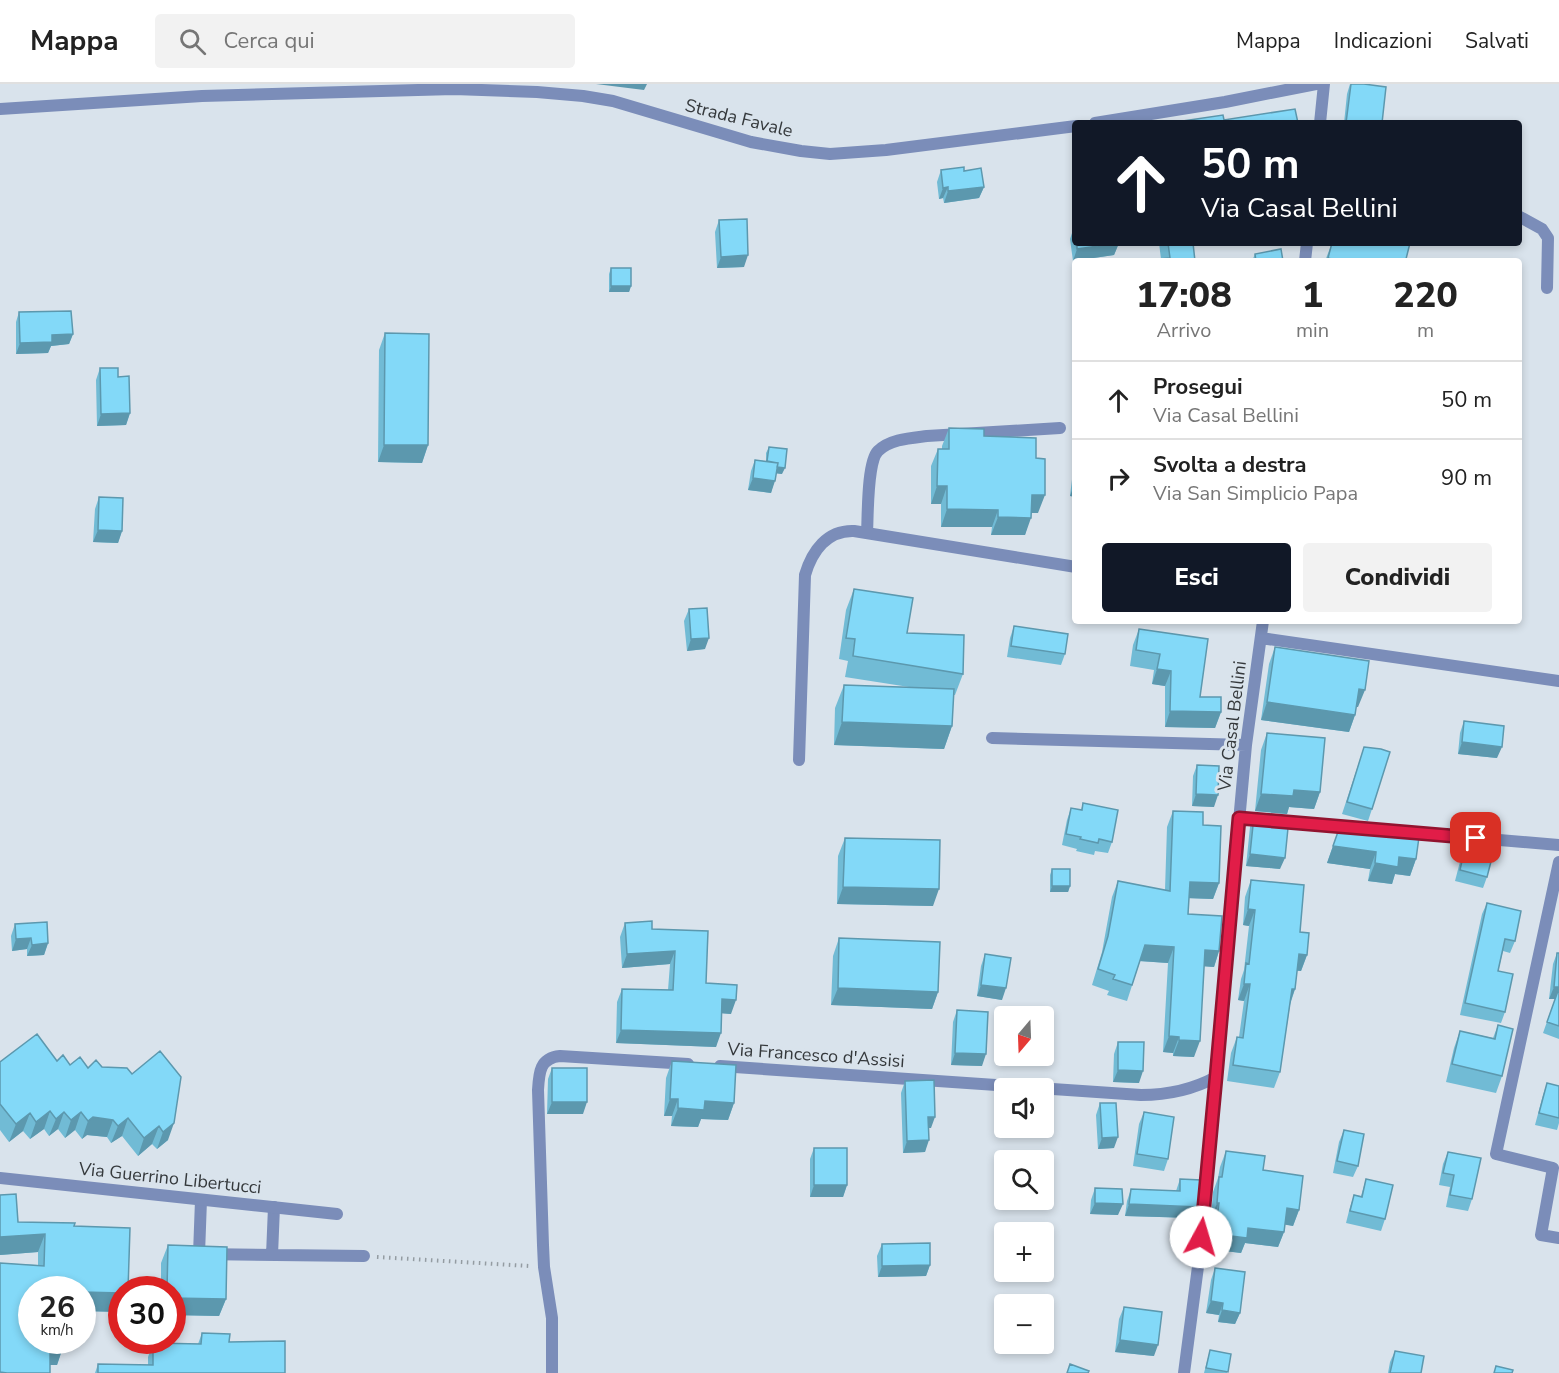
<!DOCTYPE html>
<html lang="it">
<meta charset="utf-8">
<style>
:root{--surface:#fff;--page:#f2f2f2;--text:#222;--muted:#767676;--line:#e0e0e0;--accent:#111827}
body{margin:0;font-family:"Nunito Sans",sans-serif;background:var(--page);color:var(--text);height:100vh;display:flex;flex-direction:column;font-size:22px;white-space:nowrap}
*{box-sizing:border-box;margin:0}
p{font-size:20px;color:var(--muted)}
.icon{flex:none;width:33px;height:33px;fill:none;stroke:currentColor;stroke-width:2;stroke-linecap:round;stroke-linejoin:round}
.map{position:relative;flex:1;overflow:hidden}
.sheet{position:absolute;left:1072px;top:174px;width:450px;height:366px;display:flex;flex-direction:column;background:var(--surface);border-radius:6px;box-shadow:0 3px 9px #0003}
.sheet>*{flex:none}
.guide{position:absolute;left:1072px;top:36px;width:450px;height:126px;border-radius:6px;box-shadow:0 3px 9px #0003;background:#111827;color:#fff;overflow:hidden}
.needle{width:39px;rotate:199deg}
.buttons{position:absolute;left:994px;top:922px;display:grid;gap:12px}
.buttons a{display:grid;place-items:center;width:60px;height:60px;border-radius:6px;background:var(--surface);box-shadow:0 3px 9px #0003;font-size:30px}
.speed{position:absolute;left:18px;top:1192px;display:flex;gap:12px;font-size:30px;font-weight:700;text-align:center}
.speed>*{display:grid;place-content:center;width:78px;height:78px;border-radius:50%;background:var(--surface);box-shadow:0 3px 9px #0003;line-height:1}
.speed small{font-size:15px;font-weight:400}
.speed .limit{border:9px solid #d22;background:#fff;color:#111}
.pin{position:absolute;display:grid;place-items:center;width:51px;height:51px;color:#fff;margin:-26px;border-radius:12px;box-shadow:0 3px 9px #0006}
.me{position:absolute;width:66px;margin:-33px;rotate:6deg;stroke-linejoin:round;filter:drop-shadow(0 0 4px #0008)}
.turn{display:flex;align-items:center;gap:21px;height:126px;padding:0 30px;font-size:27px}
.turn .icon{width:78px;height:78px;stroke-width:2.5}
.turn b{display:block;font-size:42px;line-height:51px}
.eta{display:flex;justify-content:space-evenly;align-items:center;height:102px;text-align:center}
.eta b{font-size:36px;font-weight:800;line-height:42px}
.primary-button{display:flex;gap:12px;margin-top:auto;padding:12px 30px}
.primary-button a{flex:1;height:69px;border-radius:6px;background:var(--accent);color:#fff;font-size:24px;font-weight:800;line-height:69px;text-align:center}
.primary-button a+a{background:var(--page);color:var(--text)}
ul{padding:0;list-style:none}
li{display:flex;align-items:center;gap:18px;height:78px;padding:0 30px;border-top:2px solid var(--line)}
li div{flex:1}
li b{display:block;font-size:22px}
li em{font-style:normal}
header{display:flex;align-items:center;gap:36px;box-sizing:border-box;height:84px;padding:0 30px;background:var(--surface);border-bottom:2px solid var(--line)}
header strong{font-size:28px}
nav{display:flex;gap:33px;margin-inline-start:auto;font-size:21px}
.search{width:420px;height:54px;background:var(--page);display:flex;align-items:center;gap:15px;box-sizing:border-box;padding:0 21px;border-radius:6px;color:var(--muted);font-size:22px}
.map>svg:first-child{display:block}
.lines{fill:none;stroke-linecap:round;stroke-linejoin:round}
.path{stroke:#949ca2;stroke-width:4;stroke-dasharray:1.5 4.5;stroke-linecap:butt}
.service{stroke:#7b8db9;stroke-width:12}
.minor{stroke:#7b8db9;stroke-width:12}
.wall{fill:#71bbd5}
.shaded-wall{fill:#5c98ae}
.building{fill:#83d9f8;stroke:#5c98ae;stroke-width:1.5}
.route-casing{stroke:#92132f;stroke-width:15}
.route{stroke:#e11d48;stroke-width:10}
.labels{text-anchor:middle;dominant-baseline:central;stroke-width:6;stroke-linejoin:round;paint-order:stroke}
.street-label{font-size:18px;fill:#35393c;stroke:#d9e3ec}
</style>
<header>
<strong>Mappa</strong>
<div class="search"><svg class="icon" aria-label="search" viewBox="0 0 24 24"><circle cx="10" cy="10" r="6"/><path d="M15 15l6 6"/></svg>Cerca qui</div>
<nav><a>Mappa</a><a>Indicazioni</a><a>Salvati</a></nav>
</header>
<div class="map">
<svg width="1559" height="1289" viewBox="0 0 1559 1289">
<rect width="100%" height="100%" fill="#d9e3ec"/>
<g class="lines">
<path class="path" d="M 377,1173 L 529,1182"/>
<path class="service" d="M 201,1116 L 199,1170 L 364,1172
M 272,1171 L 274,1123"/>
<path class="minor" d="M 0,25 L 202,12 L 454,5 L 537,8 L 583,12 L 613,17 L 751,58 L 801,67 L 830,70 L 886,66 L 1076,42
M 1095,39 L 1225,18 L 1316,0
M 1320,39 L 1324,0
M 1520,133 L 1542,145 L 1548,154 L 1547,204
M 1305,177 L 1307,159
M 867,449 C 868,432 867,378 878,367 C 890,355 911,354 927,352 L 1060,344
M 1261,554 L 1559,597
M 992,654 L 1246,661
M 799,676 L 805,491 C 812,467 827,446 854,447 L 1076,483
M 1239,734 L 1559,761
M 1559,778 L 1496,1070 L 1553,1084 L 1541,1151 L 1559,1154
M 720,982 L 1141,1011 C 1168,1011 1192,1006 1216,993
M 0,1094 L 337,1130
M 552,1289 L 552,1234 L 544,1183 L 543,1161 L 538,1006 C 539,988 540,974 560,972 L 688,980
M 1184,1289 L 1199,1175 L 1246,661 L 1263,537"/>
</g>
<path class="wall" d="M 1350,0 L 1382,39 L 1344,39 L 1347,10 Z
M 941,86 L 964,87 L 984,103 L 979,114 L 944,119 L 943,114 L 939,115 L 937,98 Z
M 719,136 L 744,183 L 717,184 L 715,148 Z
M 1074,143 L 1076,143 L 1076,159 L 1119,159 L 1114,171 L 1073,177 L 1070,155 Z
M 1159,159 L 1205,159 L 1193,161 L 1195,177 L 1160,177 L 1161,175 Z
M 1332,159 L 1406,175 L 1409,177 L 1325,177 Z
M 1255,170 L 1283,177 L 1252,177 Z
M 611,184 L 631,202 L 629,208 L 609,208 L 609,190 Z
M 19,228 L 73,250 L 69,260 L 51,262 L 48,269 L 16,270 L 16,238 Z
M 385,249 L 428,361 L 422,379 L 378,378 L 379,266 Z
M 100,284 L 118,293 L 130,329 L 126,341 L 97,342 L 96,296 Z
M 949,344 L 984,352 L 1036,374 L 1038,429 L 1031,429 L 1025,451 L 991,451 L 992,443 L 941,443 L 941,420 L 931,420 L 931,382 L 938,365 L 942,365 L 942,362 Z
M 1076,362 L 1076,413 L 1070,412 Z
M 769,363 L 782,390 L 776,389 L 771,409 L 748,406 L 751,387 L 755,376 L 766,377 L 766,369 Z
M 99,413 L 122,447 L 118,459 L 93,458 L 95,425 Z
M 854,505 L 907,549 L 963,590 L 955,611 L 953,611 L 952,642 L 944,665 L 834,661 L 835,624 L 844,601 L 909,603 L 845,593 L 848,577 L 839,575 L 846,526 Z
M 689,525 L 705,565 L 687,567 L 684,537 Z
M 1014,542 L 1065,570 L 1061,581 L 1007,573 L 1010,554 Z
M 1139,545 L 1200,613 L 1221,628 L 1215,644 L 1165,643 L 1165,602 L 1152,600 L 1154,586 L 1130,582 L 1133,561 Z
M 1275,563 L 1358,623 L 1356,623 L 1355,631 L 1349,648 L 1261,636 L 1269,580 Z
M 1464,637 L 1497,674 L 1458,670 L 1460,649 Z
M 1267,649 L 1320,708 L 1314,725 L 1289,723 L 1287,730 L 1255,727 L 1261,666 Z
M 1364,663 L 1372,725 L 1368,737 L 1342,730 Z
M 1197,681 L 1214,723 L 1192,722 L 1193,692 Z
M 1083,719 L 1112,758 L 1108,769 L 1095,767 L 1094,771 L 1076,767 L 1077,765 L 1062,761 L 1067,736 L 1071,724 L 1081,726 Z
M 1173,727 L 1203,741 L 1219,799 L 1213,815 L 1189,814 L 1188,830 L 1219,867 L 1214,883 L 1204,882 L 1194,973 L 1173,972 L 1173,969 L 1163,968 L 1168,879 L 1140,877 L 1127,917 L 1107,911 L 1109,907 L 1092,901 L 1102,868 L 1112,813 L 1118,797 L 1165,806 L 1167,743 Z
M 1254,732 L 1280,785 L 1246,782 L 1250,743 Z
M 1340,742 L 1416,775 L 1410,792 L 1395,790 L 1392,800 L 1368,797 L 1370,785 L 1327,779 Z
M 845,754 L 933,822 L 837,820 L 838,772 Z
M 1466,759 L 1487,793 L 1483,804 L 1455,797 L 1462,770 Z
M 1052,785 L 1070,802 L 1068,808 L 1050,808 L 1050,791 Z
M 1251,796 L 1300,848 L 1307,871 L 1301,887 L 1297,887 L 1295,905 L 1290,921 L 1280,988 L 1274,1004 L 1227,997 L 1231,969 L 1237,953 L 1239,953 L 1244,917 L 1238,916 L 1241,895 L 1244,886 L 1249,842 L 1243,841 L 1245,813 Z
M 1487,819 L 1515,857 L 1510,869 L 1503,867 L 1498,887 L 1505,928 L 1501,939 L 1460,931 L 1482,830 Z
M 625,839 L 652,845 L 706,899 L 731,930 L 722,929 L 716,963 L 616,959 L 617,918 L 622,905 L 668,906 L 670,880 L 622,884 L 620,853 Z
M 15,840 L 48,859 L 44,871 L 27,872 L 27,865 L 12,867 L 11,852 Z
M 839,854 L 938,908 L 932,925 L 831,921 L 833,872 Z
M 1557,869 L 1559,869 L 1559,955 L 1543,949 L 1555,915 L 1549,915 L 1553,880 Z
M 985,870 L 1002,916 L 977,912 L 981,882 Z
M 957,926 L 982,982 L 951,981 L 953,938 Z
M 1498,941 L 1502,992 L 1496,1009 L 1446,998 L 1454,964 L 1460,947 L 1493,954 Z
M 1118,958 L 1139,999 L 1113,998 L 1114,970 Z
M 57,977 L 88,984 L 102,983 L 127,984 L 168,1056 L 157,1065 L 152,1060 L 138,1072 L 122,1052 L 111,1059 L 107,1053 L 87,1051 L 82,1055 L 75,1046 L 65,1054 L 58,1045 L 49,1052 L 44,1045 L 30,1055 L 23,1047 L 9,1058 L 0,1046 L 0,978 Z
M 672,977 L 734,1019 L 728,1036 L 701,1035 L 698,1043 L 671,1042 L 672,1032 L 664,1032 L 666,994 Z
M 552,984 L 583,1030 L 547,1030 L 548,995 Z
M 905,997 L 931,1044 L 929,1044 L 925,1068 L 903,1069 L 901,1009 Z
M 1547,999 L 1559,1002 L 1559,1039 L 1557,1046 L 1535,1041 L 1543,1011 Z
M 1100,1019 L 1114,1064 L 1098,1065 L 1096,1031 Z
M 1144,1028 L 1168,1075 L 1164,1087 L 1133,1082 L 1139,1040 Z
M 1344,1046 L 1358,1082 L 1353,1093 L 1333,1089 L 1339,1058 Z
M 814,1064 L 847,1101 L 843,1113 L 810,1113 L 810,1075 Z
M 1226,1067 L 1263,1086 L 1299,1126 L 1293,1142 L 1285,1140 L 1284,1148 L 1278,1163 L 1245,1159 L 1241,1169 L 1209,1165 L 1213,1135 L 1211,1135 L 1213,1108 L 1218,1094 L 1220,1083 Z
M 1448,1068 L 1472,1115 L 1468,1127 L 1446,1123 L 1450,1103 L 1439,1101 L 1443,1080 Z
M 1180,1095 L 1194,1134 L 1125,1132 L 1127,1117 L 1131,1105 L 1176,1107 Z
M 1366,1095 L 1385,1135 L 1381,1147 L 1346,1139 L 1350,1123 L 1354,1111 L 1361,1112 Z
M 1095,1104 L 1118,1131 L 1090,1130 L 1091,1116 Z
M 16,1110 L 18,1138 L 75,1139 L 74,1142 L 130,1144 L 128,1206 L 122,1206 L 121,1228 L 82,1227 L 82,1206 L 32,1206 L 32,1257 L 63,1257 L 63,1263 L 57,1281 L 50,1281 L 50,1289 L 0,1289 L 0,1179 L 38,1181 L 38,1168 L 0,1171 L 0,1111 Z
M 882,1160 L 930,1181 L 926,1192 L 878,1193 L 877,1172 Z
M 168,1161 L 226,1215 L 219,1232 L 172,1231 L 172,1206 L 161,1206 L 161,1179 Z
M 1215,1184 L 1240,1229 L 1235,1240 L 1218,1238 L 1219,1231 L 1206,1229 L 1211,1196 Z
M 1124,1223 L 1154,1272 L 1115,1268 L 1119,1235 Z
M 202,1249 L 229,1258 L 285,1289 L 95,1289 L 98,1280 L 148,1281 L 148,1273 L 153,1259 L 198,1260 Z
M 1210,1266 L 1231,1270 L 1227,1289 L 1204,1289 Z
M 1395,1267 L 1421,1289 L 1388,1289 L 1390,1278 Z"/>
<path class="shaded-wall" d="M 596,0 L 647,0 L 644,6 Z
M 948,103 L 943,114 L 939,115 L 943,104 Z
M 984,103 L 979,114 L 944,119 L 948,107 Z
M 1119,159 L 1114,171 L 1073,177 L 1077,165 Z
M 748,171 L 744,183 L 717,184 L 721,173 Z
M 611,202 L 631,202 L 629,208 L 609,208 Z
M 73,250 L 69,260 L 51,262 L 48,269 L 16,270 L 20,259 L 52,251 Z
M 130,329 L 126,341 L 97,342 L 101,330 Z
M 384,361 L 428,361 L 422,379 L 378,378 Z
M 767,382 L 785,384 L 782,390 L 764,388 Z
M 753,394 L 775,397 L 771,409 L 748,406 Z
M 1076,396 L 1076,413 L 1070,412 Z
M 937,402 L 947,402 L 941,420 L 931,420 Z
M 1032,411 L 1045,411 L 1038,429 L 1025,429 Z
M 947,425 L 998,426 L 992,443 L 941,443 Z
M 998,433 L 1031,434 L 1025,451 L 991,451 Z
M 98,446 L 122,447 L 118,459 L 93,458 Z
M 709,554 L 705,565 L 687,567 L 691,555 Z
M 1157,585 L 1171,587 L 1165,602 L 1152,600 Z
M 1359,605 L 1365,606 L 1358,623 L 1353,623 Z
M 1267,618 L 1355,631 L 1349,648 L 1261,636 Z
M 1170,627 L 1221,628 L 1215,644 L 1165,643 Z
M 842,638 L 952,642 L 944,665 L 834,661 Z
M 1462,658 L 1502,663 L 1497,674 L 1458,670 Z
M 1294,706 L 1320,708 L 1314,725 L 1289,723 L 1287,730 L 1255,727 L 1261,710 Z
M 1196,710 L 1218,711 L 1214,723 L 1192,722 Z
M 1333,762 L 1376,768 L 1370,785 L 1327,779 Z
M 1250,770 L 1285,774 L 1280,785 L 1246,782 Z
M 1399,773 L 1416,775 L 1410,792 L 1395,790 L 1392,800 L 1368,797 L 1375,779 Z
M 1190,798 L 1219,799 L 1213,815 L 1184,814 Z
M 1052,802 L 1070,802 L 1068,808 L 1050,808 Z
M 843,803 L 939,805 L 933,822 L 837,820 Z
M 1248,825 L 1255,826 L 1249,842 L 1243,841 Z
M 31,854 L 27,865 L 12,867 L 16,855 Z
M 48,859 L 44,871 L 27,872 L 32,861 Z
M 1145,861 L 1174,863 L 1168,879 L 1139,877 Z
M 1205,866 L 1219,867 L 1214,883 L 1199,882 Z
M 675,867 L 670,880 L 622,884 L 627,870 Z
M 1299,870 L 1307,871 L 1301,887 L 1293,886 Z
M 1244,900 L 1250,900 L 1244,917 L 1238,916 Z
M 981,901 L 1006,904 L 1002,916 L 977,912 Z
M 1554,903 L 1559,903 L 1555,915 L 1549,915 Z
M 838,904 L 938,908 L 932,925 L 831,921 Z
M 1292,905 L 1295,905 L 1289,922 Z
M 722,915 L 736,916 L 731,930 L 717,929 Z
M 621,946 L 721,949 L 716,963 L 616,959 Z
M 1169,952 L 1179,953 L 1173,969 L 1163,968 Z
M 1179,956 L 1200,957 L 1194,973 L 1173,972 Z
M 955,969 L 986,970 L 982,982 L 951,981 Z
M 1118,986 L 1143,987 L 1139,999 L 1113,998 Z
M 670,1015 L 678,1015 L 672,1032 L 664,1032 Z
M 705,1017 L 734,1019 L 728,1036 L 701,1035 L 698,1043 L 671,1042 L 678,1024 Z
M 552,1018 L 587,1018 L 583,1030 L 547,1030 Z
M 50,1027 L 44,1045 L 30,1055 L 36,1038 Z
M 64,1028 L 58,1045 L 49,1052 L 56,1035 Z
M 81,1028 L 75,1046 L 65,1054 L 71,1036 Z
M 30,1029 L 23,1047 L 9,1058 L 16,1040 Z
M 93,1033 L 113,1036 L 107,1053 L 87,1051 L 82,1055 L 88,1037 Z
M 928,1033 L 935,1033 L 931,1044 L 924,1044 Z
M 128,1034 L 122,1052 L 111,1059 L 118,1042 Z
M 174,1039 L 168,1056 L 157,1065 L 163,1048 Z
M 159,1042 L 152,1060 L 138,1072 L 144,1054 Z
M 1118,1053 L 1114,1064 L 1098,1065 L 1102,1054 Z
M 929,1056 L 925,1068 L 903,1069 L 907,1057 Z
M 814,1101 L 847,1101 L 843,1113 L 810,1113 Z
M 1095,1119 L 1123,1120 L 1118,1131 L 1090,1130 Z
M 1217,1119 L 1219,1119 L 1213,1135 L 1211,1135 Z
M 1129,1120 L 1199,1123 L 1194,1134 L 1125,1132 Z
M 1287,1124 L 1299,1126 L 1293,1142 L 1281,1140 Z
M 1248,1144 L 1284,1148 L 1278,1163 L 1245,1159 L 1241,1169 L 1209,1165 L 1215,1150 Z
M 45,1150 L 38,1168 L 0,1171 L 0,1153 Z
M 930,1181 L 926,1192 L 878,1193 L 882,1182 Z
M 82,1208 L 122,1209 L 121,1228 L 82,1227 Z
M 172,1214 L 226,1215 L 219,1232 L 172,1231 Z
M 1211,1217 L 1223,1219 L 1219,1231 L 1206,1229 Z
M 1222,1226 L 1240,1229 L 1235,1240 L 1218,1238 Z
M 1120,1256 L 1158,1261 L 1154,1272 L 1115,1268 Z
M 50,1262 L 63,1263 L 57,1281 L 43,1281 Z"/>
<path class="building" d="M 1351,0 L 1364,0 L 1386,3 L 1382,39 L 1346,39 Z
M 1295,25 L 1298,39 L 1169,39 L 1223,31 L 1224,36 Z
M 964,83 L 964,87 L 981,84 L 984,103 L 948,107 L 948,103 L 943,104 L 941,86 Z
M 747,135 L 748,171 L 721,173 L 719,136 Z
M 1077,159 L 1119,159 L 1077,165 Z
M 1168,159 L 1193,159 L 1195,177 L 1161,177 L 1161,175 L 1170,174 Z
M 1332,159 L 1410,159 L 1406,175 L 1409,175 L 1409,177 L 1338,177 L 1328,174 Z
M 1281,165 L 1283,177 L 1256,177 L 1255,170 Z
M 611,184 L 631,184 L 631,202 L 611,202 Z
M 71,227 L 73,250 L 52,251 L 52,258 L 20,259 L 19,228 Z
M 385,249 L 429,250 L 428,361 L 384,361 Z
M 100,284 L 118,284 L 118,293 L 129,292 L 130,329 L 101,330 Z
M 949,344 L 984,345 L 984,352 L 1036,354 L 1036,374 L 1045,375 L 1045,411 L 1032,411 L 1031,434 L 998,433 L 998,426 L 947,425 L 947,402 L 937,402 L 938,365 L 949,365 Z
M 769,363 L 787,365 L 785,384 L 777,383 L 778,379 L 767,377 Z
M 755,376 L 778,379 L 775,397 L 753,394 Z
M 99,413 L 123,414 L 122,447 L 98,446 Z
M 854,505 L 913,514 L 907,549 L 964,551 L 963,590 L 853,572 L 855,555 L 846,554 Z
M 707,524 L 709,554 L 691,555 L 689,525 Z
M 1014,542 L 1068,550 L 1065,570 L 1011,562 Z
M 1139,545 L 1208,555 L 1200,613 L 1221,613 L 1221,628 L 1170,627 L 1171,587 L 1157,585 L 1160,570 L 1136,566 Z
M 1275,563 L 1369,577 L 1365,606 L 1359,605 L 1355,631 L 1267,618 Z
M 844,601 L 954,605 L 952,642 L 842,638 Z
M 1464,637 L 1504,642 L 1502,663 L 1462,658 Z
M 1267,649 L 1325,654 L 1320,708 L 1294,706 L 1293,712 L 1261,710 Z
M 1364,663 L 1381,665 L 1390,668 L 1372,725 L 1347,718 Z
M 1197,681 L 1219,682 L 1218,711 L 1196,710 Z
M 1083,719 L 1118,726 L 1112,758 L 1099,755 L 1098,759 L 1080,755 L 1081,753 L 1066,750 L 1071,724 L 1082,726 Z
M 1173,727 L 1203,728 L 1203,741 L 1221,742 L 1219,799 L 1190,798 L 1188,830 L 1222,832 L 1219,867 L 1205,866 L 1200,957 L 1179,956 L 1179,953 L 1169,952 L 1174,863 L 1145,861 L 1132,901 L 1113,895 L 1115,891 L 1098,885 L 1108,852 L 1118,797 L 1170,807 Z
M 1254,732 L 1289,734 L 1285,774 L 1250,770 Z
M 1340,742 L 1419,753 L 1416,775 L 1399,773 L 1398,783 L 1375,779 L 1376,768 L 1333,762 Z
M 845,754 L 940,756 L 939,805 L 843,803 Z
M 1466,759 L 1494,766 L 1487,793 L 1460,786 Z
M 1052,785 L 1070,785 L 1070,802 L 1052,802 Z
M 1251,796 L 1304,801 L 1300,848 L 1309,849 L 1307,871 L 1299,870 L 1295,905 L 1292,905 L 1280,988 L 1233,981 L 1237,953 L 1243,954 L 1250,900 L 1244,900 L 1246,879 L 1249,880 L 1255,826 L 1248,825 Z
M 1487,819 L 1521,827 L 1515,857 L 1505,855 L 1498,887 L 1513,890 L 1505,928 L 1465,919 Z
M 652,837 L 652,845 L 708,847 L 706,899 L 737,901 L 736,916 L 722,915 L 721,949 L 621,946 L 622,905 L 673,906 L 675,867 L 627,870 L 625,839 Z
M 47,838 L 48,859 L 32,861 L 31,854 L 16,855 L 15,840 Z
M 839,854 L 940,858 L 938,908 L 838,904 Z
M 1557,869 L 1559,869 L 1559,903 L 1554,903 Z
M 985,870 L 1011,874 L 1006,904 L 981,901 Z
M 1559,904 L 1559,942 L 1547,938 Z
M 957,926 L 988,928 L 986,970 L 955,969 Z
M 1498,941 L 1513,945 L 1502,992 L 1452,980 L 1460,947 L 1495,955 Z
M 37,950 L 57,977 L 63,971 L 70,981 L 80,973 L 88,984 L 96,976 L 102,983 L 127,984 L 132,990 L 160,967 L 181,993 L 174,1039 L 163,1048 L 159,1042 L 144,1054 L 128,1034 L 118,1042 L 113,1036 L 93,1033 L 88,1037 L 81,1028 L 71,1036 L 64,1028 L 56,1035 L 50,1027 L 36,1038 L 30,1029 L 16,1040 L 0,1020 L 0,978 Z
M 1118,958 L 1144,958 L 1143,987 L 1118,986 Z
M 672,977 L 736,981 L 734,1019 L 705,1017 L 704,1026 L 678,1024 L 678,1015 L 670,1015 Z
M 552,984 L 587,984 L 587,1018 L 552,1018 Z
M 934,996 L 935,1033 L 928,1033 L 929,1056 L 907,1057 L 905,997 Z
M 1547,999 L 1559,1002 L 1559,1034 L 1539,1029 Z
M 1100,1019 L 1116,1019 L 1118,1053 L 1102,1054 Z
M 1144,1028 L 1174,1033 L 1168,1075 L 1137,1070 Z
M 1344,1046 L 1364,1050 L 1358,1082 L 1337,1077 Z
M 814,1064 L 847,1064 L 847,1101 L 814,1101 Z
M 1226,1067 L 1265,1072 L 1263,1086 L 1303,1092 L 1299,1126 L 1287,1124 L 1284,1148 L 1248,1144 L 1247,1154 L 1215,1150 L 1219,1119 L 1217,1119 L 1219,1093 L 1222,1093 Z
M 1448,1068 L 1481,1074 L 1472,1115 L 1450,1111 L 1454,1091 L 1443,1089 Z
M 1180,1095 L 1201,1096 L 1199,1123 L 1129,1120 L 1131,1105 L 1180,1107 Z
M 1366,1095 L 1393,1101 L 1385,1135 L 1350,1127 L 1354,1111 L 1362,1113 Z
M 1095,1104 L 1122,1105 L 1123,1120 L 1095,1119 Z
M 16,1110 L 18,1138 L 75,1139 L 74,1142 L 130,1144 L 128,1206 L 122,1206 L 122,1209 L 82,1208 L 82,1206 L 32,1206 L 32,1257 L 63,1257 L 63,1263 L 50,1262 L 50,1289 L 7,1289 L 0,1288 L 0,1179 L 44,1182 L 45,1150 L 0,1153 L 0,1111 Z
M 930,1159 L 930,1181 L 882,1182 L 882,1160 Z
M 168,1161 L 227,1163 L 226,1215 L 172,1214 L 172,1206 L 167,1206 Z
M 1215,1184 L 1245,1188 L 1240,1229 L 1222,1226 L 1223,1219 L 1211,1217 Z
M 1124,1223 L 1162,1228 L 1158,1261 L 1120,1256 Z
M 202,1249 L 230,1250 L 229,1258 L 285,1257 L 285,1289 L 98,1289 L 98,1280 L 153,1281 L 153,1259 L 201,1260 Z
M 1210,1266 L 1231,1270 L 1228,1288 L 1206,1284 Z
M 1395,1267 L 1424,1272 L 1421,1289 L 1390,1289 Z
M 1070,1280 L 1089,1287 L 1088,1289 L 1067,1289 Z
M 1496,1282 L 1513,1286 L 1512,1289 L 1494,1289 Z"/>
<g class="lines">
<g class="route-casing">
<path id="route" d="M 1201,1153 L 1216,993 L 1239,734 L 1476,754"/>
</g>
<use href="#route" class="route"/>
</g>
<g class="labels">
<g class="street-label">
<text transform="translate(739 34) rotate(14)">Strada Favale</text>
<text transform="translate(1232 642) rotate(-83)">Via Casal Bellini</text>
<text transform="translate(816 971) rotate(4)">Via Francesco d'Assisi</text>
<text transform="translate(170 1094) rotate(6)">Via Guerrino Libertucci</text>
</g>
</g>
</svg>
<div class="buttons">
<a><svg class="needle" viewBox="-14 -14 28 28"><path d="M0-13l5 13h-10z" fill="#e53935"/><path d="M0 13l5-13h-10z" fill="#767676"/></svg></a>
<a><svg class="icon" aria-label="sound" viewBox="0 0 24 24"><path d="M4 9h4l5-4v14l-5-4H4zM17 9q2 3 0 6"/></svg></a>
<a><svg class="icon" aria-label="search" viewBox="0 0 24 24"><circle cx="10" cy="10" r="6"/><path d="M15 15l6 6"/></svg></a>
<a>+</a>
<a>−</a>
</div>
<div class="speed"><div>26<small>km/h</small></div><div class="limit">30</div></div>
<div class="pin" style="left:1476px;top:754px;background:#d93025"><svg class="icon" aria-label="arrive" viewBox="0 0 24 24"><path d="M6 21V4h12l-3 4 3 4H6"/></svg></div>
<svg class="me" style="left:1201px;top:1153px" viewBox="-20 -20 40 40"><circle r="19" fill="#fff"/><path d="M0-13L10 11 0 6-10 11z" fill="#e11d48"/></svg>
<div class="guide">
<div class="turn"><svg class="icon" aria-label="ahead" viewBox="0 0 24 24"><path d="M12 20V5M6 11l6-6 6 6"/></svg><div><b>50 m</b>Via Casal Bellini</div></div>
</div>
<section class="sheet">
<div class="eta">
<div><b>17:08</b><p>Arrivo</p></div>
<div><b>1</b><p>min</p></div>
<div><b>220</b><p>m</p></div>
</div>
<ul>
<li><svg class="icon" aria-label="ahead" viewBox="0 0 24 24"><path d="M12 20V5M6 11l6-6 6 6"/></svg><div><b>Prosegui</b><p>Via Casal Bellini</p></div><em>50 m</em></li>
<li><svg class="icon" aria-label="right" viewBox="0 0 24 24"><path d="M7 20v-9h11M14 6l5 5-5 5"/></svg><div><b>Svolta a destra</b><p>Via San Simplicio Papa</p></div><em>90 m</em></li>
</ul>
<div class="primary-button"><a>Esci</a><a>Condividi</a></div>
</section>
</div>
